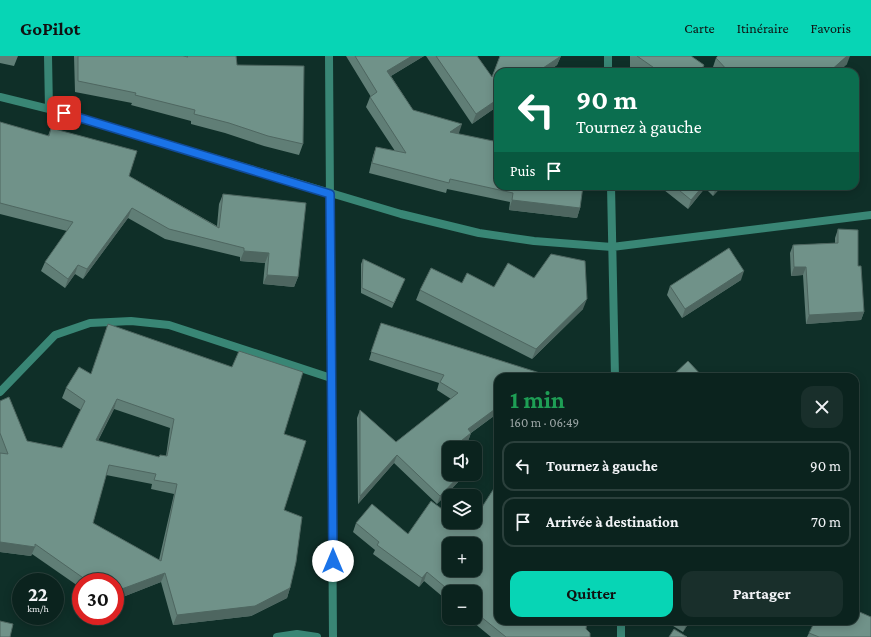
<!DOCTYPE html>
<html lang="fr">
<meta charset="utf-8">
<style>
:root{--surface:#0b231e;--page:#192f2b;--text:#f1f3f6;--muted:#9aa4a4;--line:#2b403c;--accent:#07d5b5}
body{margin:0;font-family:"Crimson Pro",serif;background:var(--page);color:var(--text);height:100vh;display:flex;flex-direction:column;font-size:15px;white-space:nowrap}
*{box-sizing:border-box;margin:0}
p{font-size:13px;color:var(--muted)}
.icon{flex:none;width:22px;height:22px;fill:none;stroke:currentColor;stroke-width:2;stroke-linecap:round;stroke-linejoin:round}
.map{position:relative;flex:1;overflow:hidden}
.side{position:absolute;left:494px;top:317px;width:365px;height:252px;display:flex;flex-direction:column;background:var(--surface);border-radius:12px;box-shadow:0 2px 10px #0003,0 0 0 1px var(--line)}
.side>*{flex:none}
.guide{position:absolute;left:494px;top:12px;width:365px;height:122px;border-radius:12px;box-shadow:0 2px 10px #0003,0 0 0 1px var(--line);background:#0b6e4f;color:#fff;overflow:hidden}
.buttons{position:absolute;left:442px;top:385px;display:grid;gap:8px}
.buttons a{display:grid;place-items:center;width:40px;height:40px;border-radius:8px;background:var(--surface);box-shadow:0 2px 10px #0003,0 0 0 1px var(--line);font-size:20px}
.speed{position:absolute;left:12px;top:517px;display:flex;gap:8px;font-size:20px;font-weight:700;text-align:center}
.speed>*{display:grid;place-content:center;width:52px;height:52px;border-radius:50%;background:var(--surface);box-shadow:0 2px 10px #0003,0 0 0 1px var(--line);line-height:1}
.speed small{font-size:10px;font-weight:400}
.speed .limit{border:6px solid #d22;background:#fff;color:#111}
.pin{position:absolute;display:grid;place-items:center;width:34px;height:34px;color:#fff;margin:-17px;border-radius:8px;box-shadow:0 2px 6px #0006}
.me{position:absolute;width:44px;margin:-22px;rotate:0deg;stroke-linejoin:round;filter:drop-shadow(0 0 3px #0008)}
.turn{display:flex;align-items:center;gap:14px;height:84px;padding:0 16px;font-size:18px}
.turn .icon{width:52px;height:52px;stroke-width:2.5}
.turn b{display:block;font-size:28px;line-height:34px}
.then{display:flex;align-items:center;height:38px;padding:0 16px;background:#0003;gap:8px;font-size:15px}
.round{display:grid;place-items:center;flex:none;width:42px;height:42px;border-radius:12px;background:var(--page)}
.headline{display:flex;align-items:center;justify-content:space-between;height:68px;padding:0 16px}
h1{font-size:24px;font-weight:700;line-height:30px;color:#1e9e55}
.action{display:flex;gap:8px;margin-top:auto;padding:8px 16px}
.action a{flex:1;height:46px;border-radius:12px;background:var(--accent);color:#111;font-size:16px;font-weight:700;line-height:46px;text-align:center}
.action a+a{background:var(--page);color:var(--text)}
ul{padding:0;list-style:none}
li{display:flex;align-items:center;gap:12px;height:50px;margin:0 8px 6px;padding:0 8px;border:2px solid var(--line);border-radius:12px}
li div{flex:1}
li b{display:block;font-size:15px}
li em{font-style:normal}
header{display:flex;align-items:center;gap:24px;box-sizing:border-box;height:56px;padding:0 20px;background:var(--accent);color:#111}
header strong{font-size:19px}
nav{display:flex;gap:22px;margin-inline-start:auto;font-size:14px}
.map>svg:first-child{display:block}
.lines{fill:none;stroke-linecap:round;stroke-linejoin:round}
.street{stroke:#398675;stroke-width:8}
.wall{fill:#607e76;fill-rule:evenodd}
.shaded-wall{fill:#4e6660}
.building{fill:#709289;stroke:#4e6660;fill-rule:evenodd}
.route-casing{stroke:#114b97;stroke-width:10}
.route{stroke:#1a73e8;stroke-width:7}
</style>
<header>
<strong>GoPilot</strong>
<nav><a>Carte</a><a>Itinéraire</a><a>Favoris</a></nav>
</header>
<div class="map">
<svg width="871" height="581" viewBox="0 0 871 581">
<rect width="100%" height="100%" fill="#0f2f28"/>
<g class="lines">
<path class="street" d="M 48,0 L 49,53
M 329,0 L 333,581
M 608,0 L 608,16
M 0,41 L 49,53 L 401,158 L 479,177 L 534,185 L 612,191 L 871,159
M 611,130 L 615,321
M 0,336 L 55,279 L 90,267 L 131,265 L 169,269 L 331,322
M 621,565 L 621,581
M 277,581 L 297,578 L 317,581"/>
</g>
<path class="wall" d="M 0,0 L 18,0 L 14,10 L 0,7 Z
M 74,0 L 236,0 L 237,9 L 303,88 L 299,99 L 264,90 L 225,77 L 191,68 L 191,65 L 131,49 L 132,47 L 75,36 Z
M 346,0 L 424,0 L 391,20 L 413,54 L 459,77 L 458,78 L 580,152 L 577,162 L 509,154 L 510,146 L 447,133 L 446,137 L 369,117 L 373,100 L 376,91 L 395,95 L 366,51 L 370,41 L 371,41 Z
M 426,0 L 477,0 L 492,21 L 500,0 L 561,0 L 557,9 L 547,16 L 498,16 L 498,50 L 472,68 Z
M 630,0 L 691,0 L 704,9 L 702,16 L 638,16 L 630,11 Z
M 716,2 L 847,8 L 838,16 L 714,16 L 712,14 Z
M 0,66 L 48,80 L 51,72 L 129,120 L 217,170 L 219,148 L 223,138 L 298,221 L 294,231 L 263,228 L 265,207 L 240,205 L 240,201 L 165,183 L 128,162 L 83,223 L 75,218 L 65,232 L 41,215 L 45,206 L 67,175 L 0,158 Z
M 659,130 L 722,130 L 713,140 L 705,132 L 688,153 Z
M 838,173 L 858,210 L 864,256 L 861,264 L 806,268 L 803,219 L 791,220 L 790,197 L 793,189 L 835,187 L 835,182 Z
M 363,203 L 405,223 L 392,252 L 361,237 L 361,208 Z
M 741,224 L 682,262 L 667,239 L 670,230 Z
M 462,227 L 494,231 L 583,253 L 532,303 L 416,244 L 420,234 Z
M 378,275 L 543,318 L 542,321 L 498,321 L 498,357 L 471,377 L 468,385 L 459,392 L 449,392 L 449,418 L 463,418 L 462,422 L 437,448 L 394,407 L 358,448 L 357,362 L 360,354 L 396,386 L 451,343 L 437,334 L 439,327 L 369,304 Z
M 66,332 L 284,378 L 284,454 L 290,532 L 287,542 L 251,560 L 173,569 L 161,526 L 115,544 L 115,526 L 81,526 L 81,532 L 32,498 L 31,500 L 0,496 L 0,345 L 27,385 L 62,392 L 81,354 L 62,342 ZM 114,353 L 170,372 L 166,400 L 159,401 L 98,385 ZM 106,419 L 152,428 L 151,433 L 174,438 L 159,504 L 93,467 Z
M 356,467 L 408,478 L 586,573 L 590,581 L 491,581 L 468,562 L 475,562 L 475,536 L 449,536 L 449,546 L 424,525 L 419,531 L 373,498 L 375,494 L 353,476 Z
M 665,565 L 690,565 L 683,576 Z
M 809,577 L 871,581 L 807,581 Z"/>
<path class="shaded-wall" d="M 412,0 L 424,0 L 384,24 L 387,15 Z
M 561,0 L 557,9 L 547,16 L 537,16 Z
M 847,0 L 850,0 L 847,8 L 838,16 L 829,16 Z
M 704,9 L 702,16 L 700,16 Z
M 743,11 L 741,16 L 738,16 Z
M 498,43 L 498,50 L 472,68 L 476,58 Z
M 462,68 L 459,77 L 447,85 L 450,76 Z
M 703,130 L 706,130 L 705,132 L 688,153 L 691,144 Z
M 717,130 L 722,130 L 713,140 L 716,131 Z
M 512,144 L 580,152 L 577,162 L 509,154 Z
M 132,152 L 128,162 L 83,223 L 87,213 Z
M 244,195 L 269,197 L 265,207 L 240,205 Z
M 78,209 L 75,218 L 65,232 L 68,223 Z
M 794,211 L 806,211 L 803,219 L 791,220 Z
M 744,215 L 741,224 L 682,262 L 685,253 Z
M 267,219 L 298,221 L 294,231 L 263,228 Z
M 587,243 L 583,253 L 532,303 L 536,293 Z
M 864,256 L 861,264 L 806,268 L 809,259 Z
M 117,343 L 114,353 L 93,394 L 96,384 Z
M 498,351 L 498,357 L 465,381 L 468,373 Z
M 471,377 L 468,385 L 459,392 L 452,392 Z
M 397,399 L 394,407 L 358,448 L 360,440 Z
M 461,418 L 463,418 L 462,422 L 437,448 L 440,440 Z
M 0,486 L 35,491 L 31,500 L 0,496 Z
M 427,516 L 424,525 L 419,531 L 422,522 Z
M 165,517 L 161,526 L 115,544 L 119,534 Z
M 290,532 L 287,542 L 251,560 L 173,569 L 177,559 Z
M 688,565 L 690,565 L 683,576 L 687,567 Z"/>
<path class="building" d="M 78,0 L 183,0 L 188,1 L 187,0 L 236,0 L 237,9 L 304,10 L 303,88 L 268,80 L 229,67 L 194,58 L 195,54 L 135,39 L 136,37 L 78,25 Z
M 355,0 L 412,0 L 387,15 L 413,54 L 462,68 L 450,76 L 498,86 L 498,130 L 583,130 L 580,152 L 512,144 L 513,137 L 450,123 L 449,127 L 372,107 L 376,91 L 406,97 L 370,41 L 377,36 Z
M 436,0 L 477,0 L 492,21 L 500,0 L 561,0 L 537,16 L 498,16 L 498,43 L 476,58 Z
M 637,0 L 691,0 L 704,9 L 700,16 L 660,16 Z
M 718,0 L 847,0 L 829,16 L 747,16 L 743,11 L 738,16 L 729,16 L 716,2 Z
M 0,66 L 49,80 L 51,72 L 137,95 L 129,120 L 219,172 L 223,138 L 306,147 L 298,221 L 267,219 L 269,197 L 244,195 L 244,192 L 169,173 L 132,152 L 87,213 L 78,209 L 68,223 L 45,206 L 73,166 L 0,147 Z
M 674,130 L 703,130 L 691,144 Z
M 838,173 L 858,174 L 858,210 L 861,210 L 864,256 L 809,259 L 806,211 L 794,211 L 793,189 L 838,187 Z
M 729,192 L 744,215 L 685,253 L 670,230 Z
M 551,198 L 585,205 L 587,243 L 536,293 L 420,234 L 431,212 L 462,227 L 467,217 L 494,231 L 508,207 L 534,222 Z
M 363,203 L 405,223 L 394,247 L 362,232 Z
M 381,267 L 543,318 L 539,321 L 498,321 L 498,351 L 468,373 L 471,377 L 452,392 L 449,392 L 449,395 L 446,397 L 449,399 L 449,418 L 461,418 L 440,440 L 397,399 L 360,440 L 360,354 L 396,386 L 458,337 L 440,326 L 444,319 L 371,296 Z
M 108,268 L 232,311 L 239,295 L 303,316 L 284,378 L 306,385 L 284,454 L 302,461 L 296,506 L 290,532 L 255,550 L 177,559 L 165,517 L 119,534 L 115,532 L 115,526 L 89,526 L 35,488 L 35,491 L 0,486 L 0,397 L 8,398 L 0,377 L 0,345 L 9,341 L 27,385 L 62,392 L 85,345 L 66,332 L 79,311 L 91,318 ZM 117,343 L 174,363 L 167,400 L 160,399 L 159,401 L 96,384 ZM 109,409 L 156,418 L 154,424 L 177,428 L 161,505 L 93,467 Z
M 688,305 L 703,321 L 671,321 Z
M 498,426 L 498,565 L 587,565 L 586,573 L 590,577 L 590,581 L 506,581 L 475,556 L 475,536 L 451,536 L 427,516 L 422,522 L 377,489 L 379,486 L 356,467 L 372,448 L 408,478 L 431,445 L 449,458 L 449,466 L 460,466 L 469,472 L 473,466 L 475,466 L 475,462 ZM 449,488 L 475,488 L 475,514 L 449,514 Z
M 855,554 L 871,561 L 871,581 L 819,581 L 809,577 L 815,565 L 855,565 Z
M 0,565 L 13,568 L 10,581 L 0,581 Z
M 674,573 L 687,581 L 669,581 Z"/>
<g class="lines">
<g class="route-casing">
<path id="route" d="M 64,57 L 330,138 L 333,505"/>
</g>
<use href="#route" class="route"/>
</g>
</svg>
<div class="buttons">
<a><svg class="icon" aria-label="sound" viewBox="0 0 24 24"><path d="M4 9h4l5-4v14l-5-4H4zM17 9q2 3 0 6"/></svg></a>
<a><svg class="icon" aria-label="layers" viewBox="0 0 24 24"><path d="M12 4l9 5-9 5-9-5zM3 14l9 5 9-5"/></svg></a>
<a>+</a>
<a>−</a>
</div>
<div class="speed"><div>22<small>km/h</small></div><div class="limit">30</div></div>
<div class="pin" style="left:64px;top:57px;background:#d93025"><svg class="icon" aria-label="arrive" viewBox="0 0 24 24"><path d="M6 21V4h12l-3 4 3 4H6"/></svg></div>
<svg class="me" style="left:333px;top:505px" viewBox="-20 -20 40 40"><circle r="19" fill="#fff"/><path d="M0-13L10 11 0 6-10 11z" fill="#1a73e8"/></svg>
<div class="guide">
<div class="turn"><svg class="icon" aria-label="left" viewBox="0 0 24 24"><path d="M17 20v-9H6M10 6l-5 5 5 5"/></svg><div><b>90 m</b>Tournez à gauche</div></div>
<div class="then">Puis<svg class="icon" aria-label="arrive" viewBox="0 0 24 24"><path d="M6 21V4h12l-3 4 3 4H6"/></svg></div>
</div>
<section class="side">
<div class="headline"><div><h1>1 min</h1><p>160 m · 06:49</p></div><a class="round"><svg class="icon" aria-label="close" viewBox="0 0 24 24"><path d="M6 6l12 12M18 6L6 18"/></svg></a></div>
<ul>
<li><svg class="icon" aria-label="left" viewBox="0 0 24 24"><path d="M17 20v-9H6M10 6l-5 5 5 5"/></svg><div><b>Tournez à gauche</b></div><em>90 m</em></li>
<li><svg class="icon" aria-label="arrive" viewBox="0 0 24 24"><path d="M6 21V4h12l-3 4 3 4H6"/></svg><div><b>Arrivée à destination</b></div><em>70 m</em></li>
</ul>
<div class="action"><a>Quitter</a><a>Partager</a></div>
</section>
</div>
